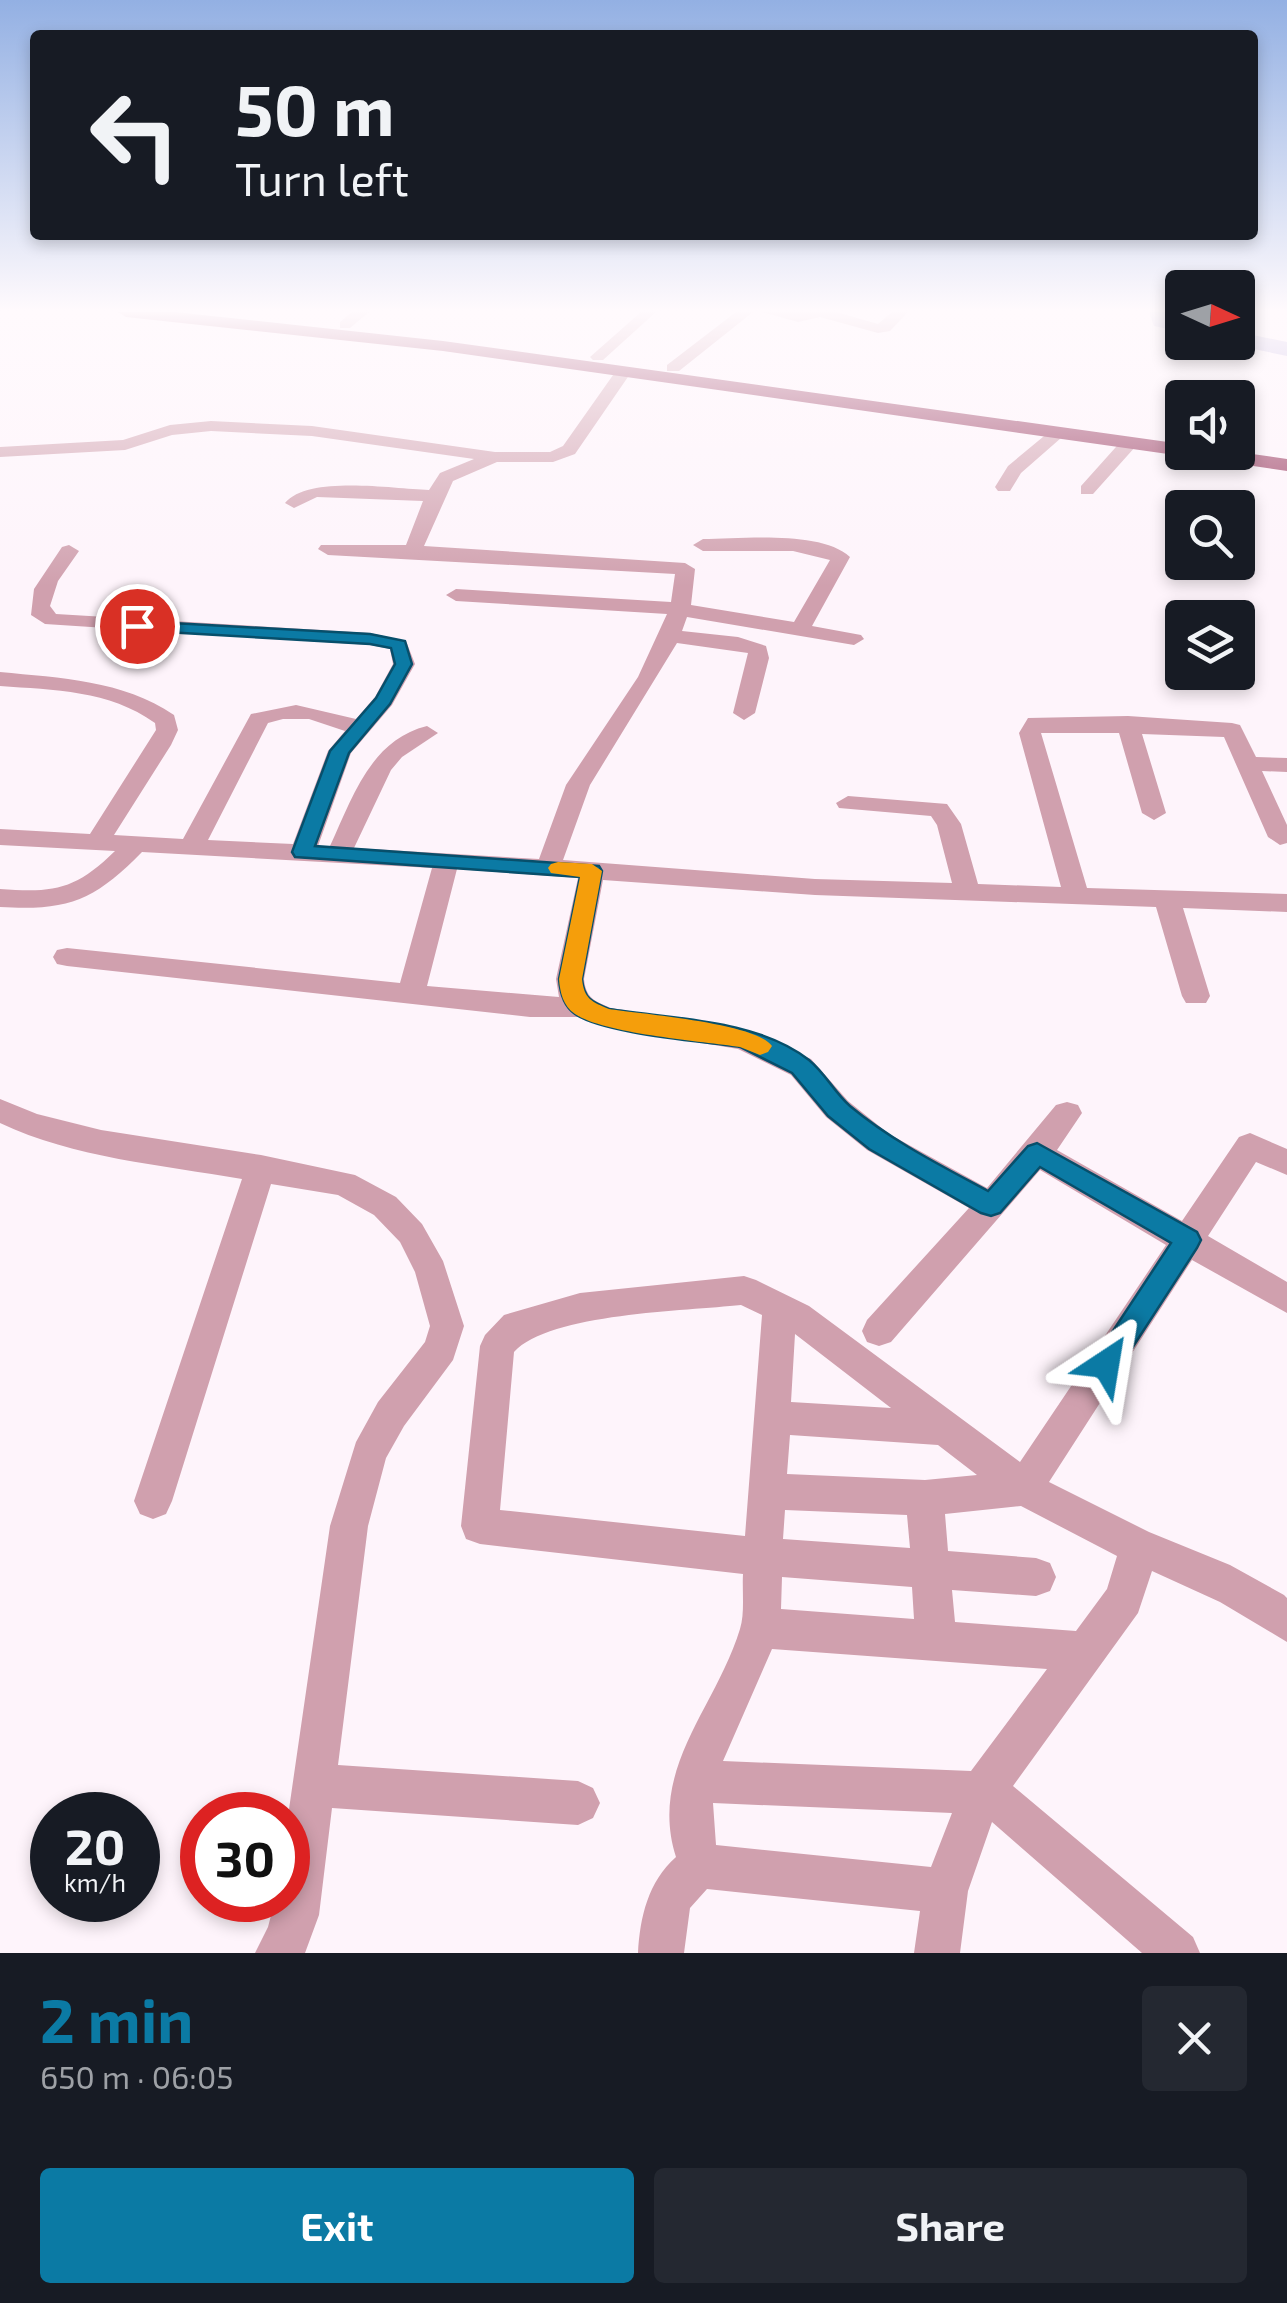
<!DOCTYPE html>
<meta charset="utf-8">
<style>
:root{--surface:#171b24;--page:#242831;--text:#f1f3f6;--muted:#9ea1a6;--accent:#0b7aa4}
body{margin:0;font-family:"Exo 2",sans-serif;background:var(--page);color:var(--text);height:100vh;display:flex;flex-direction:column;font-size:38px;white-space:nowrap}
*{box-sizing:border-box;margin:0}
p{font-size:32px;color:var(--muted)}
.icon{flex:none;width:55px;height:55px;fill:none;stroke:currentColor;stroke-width:2;stroke-linecap:round;stroke-linejoin:round}
.map{position:relative;height:1953px;overflow:hidden}
.drawer{display:flex;flex-direction:column;background:var(--surface);flex:1}
.drawer>*{flex:none}
.banner{position:absolute;left:30px;top:30px;width:1228px;height:210px;border-radius:10px;box-shadow:0 5px 15px #0003;background:#171b24;color:var(--text);overflow:hidden}
.needle{width:65px;rotate:94deg}
.buttons{position:absolute;left:1165px;top:270px;display:grid;gap:20px}
.buttons a{display:grid;place-items:center;width:90px;height:90px;border-radius:10px;background:var(--surface);box-shadow:0 5px 15px #0003;font-size:50px}
.speed{position:absolute;left:30px;top:1792px;display:flex;gap:20px;font-size:50px;font-weight:700;text-align:center}
.speed>*{display:grid;place-content:center;width:130px;height:130px;border-radius:50%;background:var(--surface);box-shadow:0 5px 15px #0003;line-height:1}
.speed small{font-size:25px;font-weight:400}
.speed .limit{border:15px solid #d22;background:#fff;color:#111}
.pin{position:absolute;display:grid;place-items:center;width:85px;height:85px;color:#fff;margin:-42px;border:5px solid #fff;border-radius:50%;box-shadow:0 2px 10px #0007}
.me{position:absolute;width:110px;margin:-55px;rotate:33deg;stroke-linejoin:round;filter:drop-shadow(0 0 8px #0008)}
.turn{display:flex;align-items:center;gap:35px;height:210px;padding:0 40px;font-size:45px}
.turn .icon{width:130px;height:130px;stroke-width:2.5}
.turn b{display:block;font-size:70px;line-height:85px}
.round{display:grid;place-items:center;flex:none;width:105px;height:105px;border-radius:10px;background:var(--page)}
.head{display:flex;align-items:center;justify-content:space-between;height:170px;padding:0 40px}
h1{font-size:60px;font-weight:700;line-height:75px;color:var(--accent)}
.action{display:flex;gap:20px;margin-top:auto;padding:20px 40px}
.action a{flex:1;height:115px;border-radius:10px;background:var(--accent);color:#fff;font-size:40px;font-weight:700;line-height:115px;text-align:center}
.action a+a{background:var(--page);color:var(--text)}
.map>svg:first-child{display:block}
.lines{fill:none;stroke-linecap:round;stroke-linejoin:round}
.river{fill:#b5a9dc;fill-rule:evenodd}
.minor{fill:#d0a0ae;fill-rule:evenodd}
.highway{fill:#97375d;fill-rule:evenodd}
.route{fill:#0b7aa4;stroke:#074f6b;stroke-width:2.5}
.slow{fill:#f59e0b}
</style>
<div class="map">
<svg width="1287" height="1953" viewBox="0 0 1287 1953">
<rect width="100%" height="100%" fill="#fef4fb"/>
<g class="lines">
<path class="river" d="M 1149,312 L 1170,312 L 1171,317 L 1182,320 L 1182,332 L 1154,326 Z
M 1238,332 L 1287,342 L 1287,356 L 1230,344 L 1238,342 Z"/>
<path class="minor" d="M 352,312 L 369,312 L 350,328 L 340,328 L 340,322 Z
M 641,312 L 656,312 L 603,360 L 593,360 L 590,357 Z
M 736,312 L 753,312 L 679,371 L 667,371 L 667,365 Z
M 762,312 L 836,312 L 878,324 L 892,312 L 908,312 L 890,331 L 878,333 L 820,317 L 798,322 Z
M 618,368 L 632,371 L 575,454 L 553,462 L 497,462 L 453,481 L 424,546 L 685,563 L 695,569 L 691,605 L 794,622 L 830,560 L 793,551 L 703,551 L 693,545 L 703,539 C 741,539 821,530 850,557 L 812,626 L 861,635 L 864,639 L 854,645 L 687,617 L 682,631 L 738,637 L 766,646 L 769,658 L 755,713 L 744,720 L 733,713 L 748,653 L 677,643 L 590,785 L 563,860 L 815,879 L 952,883 L 937,825 L 931,816 L 839,808 L 836,803 L 848,796 L 947,804 L 961,824 L 978,884 L 1061,887 L 1019,733 L 1028,718 L 1128,716 L 1232,723 L 1240,725 L 1256,757 L 1287,758 L 1287,772 L 1262,771 L 1287,825 L 1287,843 L 1280,845 L 1268,837 L 1224,737 L 1142,734 L 1166,813 L 1154,820 L 1142,813 L 1119,733 L 1041,733 L 1087,888 L 1287,894 L 1287,912 L 1183,908 L 1210,996 L 1206,1003 L 1186,1003 L 1182,996 L 1156,907 L 815,895 L 603,880 L 584,979 C 586,998 594,1001 611,1008 L 744,1030 L 811,1059 L 848,1101 L 889,1134 L 987,1188 L 1056,1105 L 1067,1102 L 1078,1105 L 1082,1113 L 1057,1150 L 1182,1221 L 1239,1137 L 1250,1133 L 1287,1149 L 1287,1175 L 1256,1162 L 1208,1236 L 1287,1282 L 1287,1313 L 1192,1260 L 1049,1482 L 1149,1532 L 1230,1565 L 1284,1595 L 1287,1598 L 1287,1642 L 1220,1602 L 1152,1571 L 1138,1613 L 1013,1786 L 1193,1937 L 1200,1953 L 1142,1953 L 992,1822 L 968,1891 L 960,1953 L 914,1953 L 920,1911 L 707,1889 L 690,1908 L 684,1953 L 638,1953 C 640,1917 648,1882 676,1857 C 648,1769 716,1708 740,1629 C 745,1613 742,1591 743,1574 L 480,1544 L 466,1539 L 461,1526 L 480,1346 L 485,1335 L 504,1315 L 580,1293 L 744,1276 L 756,1280 L 809,1306 L 1020,1462 L 1166,1245 L 1040,1170 L 891,1342 L 879,1346 L 867,1342 L 862,1331 L 867,1320 L 969,1208 L 867,1150 L 826,1117 L 791,1075 L 738,1049 L 606,1027 L 579,1017 L 530,1017 L 67,966 L 57,964 L 53,957 L 57,950 L 67,948 L 400,983 L 432,868 L 142,852 C 94,901 68,911 0,907 L 0,889 C 54,893 75,890 115,851 L 0,845 L 0,829 L 90,834 L 156,730 L 155,723 C 109,690 54,690 0,686 L 0,672 C 61,678 122,680 174,715 L 178,730 L 171,745 L 114,835 L 183,839 L 251,714 L 296,705 L 356,719 L 375,697 L 393,664 L 390,649 L 370,645 L 45,624 L 31,615 L 34,589 L 62,547 L 69,545 L 79,551 L 58,581 L 50,606 L 56,614 L 370,633 L 406,641 L 415,664 L 392,705 L 351,753 L 318,846 L 330,846 C 352,799 370,740 427,726 L 438,733 L 402,757 L 391,770 L 354,848 L 539,859 L 566,785 L 638,677 L 667,614 L 456,601 L 446,595 L 456,589 L 671,602 L 675,574 L 328,555 L 318,549 L 321,545 L 406,545 L 423,501 L 317,497 L 294,508 L 285,503 C 309,475 392,489 429,490 L 440,473 L 474,459 L 312,436 L 211,431 L 172,435 L 125,450 L 0,457 L 0,447 L 123,440 L 170,425 L 211,421 L 312,426 L 495,452 L 550,452 L 563,446 ZM 309,719 L 345,731 L 328,751 L 293,844 L 208,840 L 268,723 L 283,719 ZM 457,869 L 578,878 L 556,979 L 559,997 L 427,986 ZM 741,1305 L 762,1315 L 745,1536 L 500,1510 L 514,1352 C 550,1313 686,1311 741,1305 ZM 795,1334 L 891,1408 L 791,1402 ZM 790,1435 L 938,1445 L 977,1475 L 925,1480 L 787,1474 ZM 1021,1506 L 1117,1556 L 1107,1589 L 1076,1631 L 955,1622 L 952,1590 L 1036,1596 L 1050,1591 L 1056,1577 L 1050,1563 L 1036,1558 L 948,1551 L 945,1514 ZM 785,1510 L 907,1515 L 910,1548 L 783,1539 ZM 782,1577 L 912,1587 L 914,1619 L 781,1609 ZM 772,1649 L 1047,1669 L 971,1771 L 723,1761 ZM 713,1803 L 952,1813 L 931,1867 L 716,1845 Z
M 1055,427 L 1069,431 L 1021,473 L 1010,491 L 998,491 L 995,487 L 1008,466 Z
M 1130,437 L 1139,442 L 1136,446 L 1093,494 L 1081,494 L 1081,486 L 1124,438 Z
M 0,1099 L 37,1114 L 101,1130 L 261,1155 L 355,1175 L 396,1197 L 422,1224 L 443,1261 L 464,1326 L 453,1360 L 404,1426 L 386,1458 L 368,1526 L 338,1765 L 578,1781 L 593,1788 L 600,1803 L 593,1818 L 578,1825 L 332,1808 L 319,1915 L 305,1953 L 255,1953 L 268,1927 L 275,1900 L 288,1900 L 288,1816 L 330,1526 L 356,1442 L 378,1402 L 425,1342 L 430,1326 L 415,1272 L 400,1242 L 374,1215 L 338,1195 L 271,1184 L 172,1501 L 166,1514 L 153,1519 L 140,1514 L 134,1501 L 242,1179 C 162,1165 74,1158 0,1123 Z"/>
<path class="highway" d="M 118,312 L 175,312 L 443,341 L 1182,444 L 1182,452 L 1190,452 L 1182,456 L 443,351 L 126,317 Z
M 1190,452 L 1238,452 L 1287,459 L 1287,471 L 1199,458 Z"/>
</g>
<linearGradient id="sky" x2="0" y2="1"><stop stop-color="#93b0e3"/><stop offset="0.53" stop-color="#fffafd"/><stop offset="1" stop-color="#fffafd" stop-opacity="0"/></linearGradient>
<rect width="1287" height="586" fill="url(#sky)"/>
<path class="route" d="M 137,621 L 370,634 L 405,641 L 412,664 L 390,704 L 349,753 L 315,846 L 599,866 L 602,871 L 582,979 C 584,999 592,1002 609,1009 C 672,1019 757,1019 809,1060 C 825,1073 835,1093 850,1106 C 892,1141 940,1165 988,1191 L 1028,1146 L 1037,1143 L 1197,1232 L 1201,1240 L 1197,1248 L 1116,1373 L 1106,1377 L 1095,1373 L 1091,1364 L 1171,1243 L 1040,1167 L 1000,1213 L 991,1216 L 981,1213 L 869,1149 L 828,1116 L 792,1073 L 740,1047 C 701,1041 605,1034 575,1014 C 563,1006 560,992 559,979 L 580,877 L 295,857 L 292,852 L 330,751 L 376,698 L 395,664 L 391,648 L 370,644 L 131,630 L 131,623 Z"/>
<path class="slow" d="M 558,862 L 592,864 L 602,871 L 582,979 C 584,999 592,1002 609,1009 C 641,1014 756,1023 772,1046 L 768,1052 L 760,1055 L 740,1047 C 701,1041 605,1034 575,1014 C 563,1006 560,992 559,979 L 580,877 L 551,873 L 548,868 L 551,864 Z"/>
</svg>
<div class="buttons">
<a><svg class="needle" viewBox="-14 -14 28 28"><path d="M0-13l5 13h-10z" fill="#e53935"/><path d="M0 13l5-13h-10z" fill="#9ea1a6"/></svg></a>
<a><svg class="icon" aria-label="sound" viewBox="0 0 24 24"><path d="M4 9h4l5-4v14l-5-4H4zM17 9q2 3 0 6"/></svg></a>
<a><svg class="icon" aria-label="search" viewBox="0 0 24 24"><circle cx="10" cy="10" r="6"/><path d="M15 15l6 6"/></svg></a>
<a><svg class="icon" aria-label="layers" viewBox="0 0 24 24"><path d="M12 4l9 5-9 5-9-5zM3 14l9 5 9-5"/></svg></a>
</div>
<div class="speed"><div>20<small>km/h</small></div><div class="limit">30</div></div>
<div class="pin" style="left:137px;top:626px;background:#d93025"><svg class="icon" aria-label="arrive" viewBox="0 0 24 24"><path d="M6 21V4h12l-3 4 3 4H6"/></svg></div>
<svg class="me" style="left:1106px;top:1364px" viewBox="-20 -20 40 40"><path d="M0-17L14 15 0 8-14 15z" fill="#0b7aa4" stroke="#fff" stroke-width="4"/></svg>
<div class="banner">
<div class="turn"><svg class="icon" aria-label="left" viewBox="0 0 24 24"><path d="M17 20v-9H6M10 6l-5 5 5 5"/></svg><div><b>50 m</b>Turn left</div></div>
</div>
</div>
<section class="drawer">
<div class="head"><div><h1>2 min</h1><p>650 m · 06:05</p></div><a class="round"><svg class="icon" aria-label="close" viewBox="0 0 24 24"><path d="M6 6l12 12M18 6L6 18"/></svg></a></div>
<div class="action"><a>Exit</a><a>Share</a></div>
</section>
